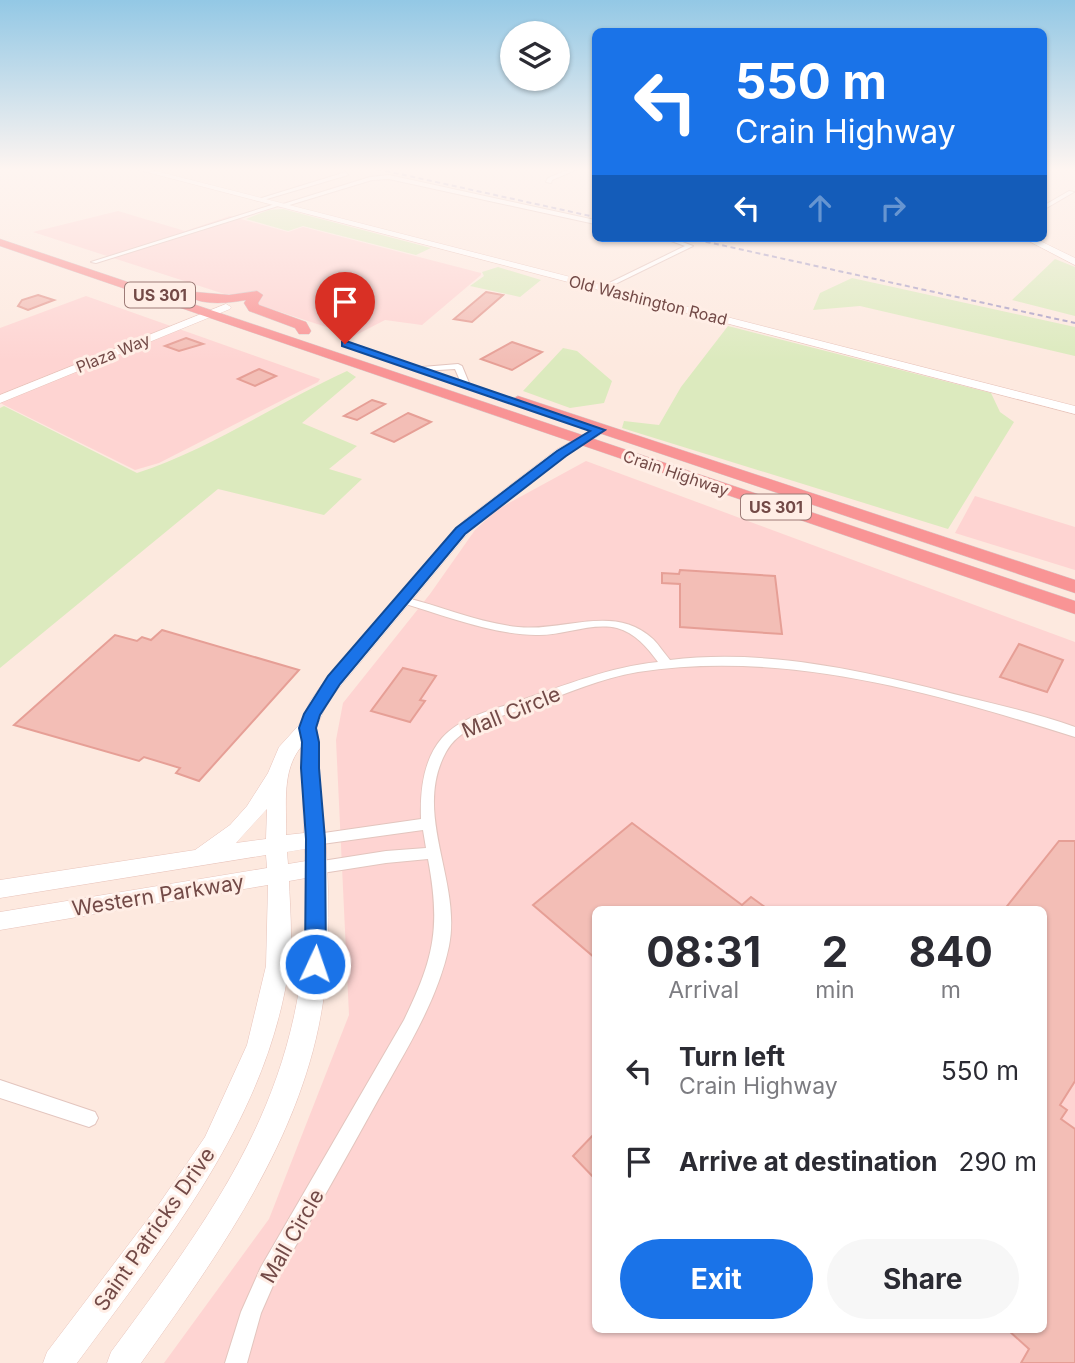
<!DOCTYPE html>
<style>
:root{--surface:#fff;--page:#f7f7f7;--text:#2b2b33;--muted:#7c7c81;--accent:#1a73e8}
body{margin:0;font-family:Inter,sans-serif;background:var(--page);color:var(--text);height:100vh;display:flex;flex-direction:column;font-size:26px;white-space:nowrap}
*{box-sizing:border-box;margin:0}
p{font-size:23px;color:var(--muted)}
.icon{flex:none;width:38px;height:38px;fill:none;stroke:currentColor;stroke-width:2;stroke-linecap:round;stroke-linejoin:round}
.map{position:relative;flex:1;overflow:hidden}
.sheet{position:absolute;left:592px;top:906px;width:455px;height:427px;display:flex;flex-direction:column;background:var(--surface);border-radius:10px;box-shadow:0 2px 5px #0004}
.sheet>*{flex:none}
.hud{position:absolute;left:592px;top:28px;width:455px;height:214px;border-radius:10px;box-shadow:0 2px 5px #0004;background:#1a73e8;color:#fff;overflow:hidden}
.buttons{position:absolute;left:500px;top:21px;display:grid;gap:14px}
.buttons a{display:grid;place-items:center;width:70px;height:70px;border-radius:50%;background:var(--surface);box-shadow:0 2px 5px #0004;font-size:35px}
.pin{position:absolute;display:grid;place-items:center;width:60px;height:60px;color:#fff;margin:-72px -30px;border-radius:50% 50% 50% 0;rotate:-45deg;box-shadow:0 0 7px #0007}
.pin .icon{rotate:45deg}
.me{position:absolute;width:77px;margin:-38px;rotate:3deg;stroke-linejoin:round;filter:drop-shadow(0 0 5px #0008)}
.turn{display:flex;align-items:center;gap:24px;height:147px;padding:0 28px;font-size:32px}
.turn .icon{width:91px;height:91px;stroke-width:2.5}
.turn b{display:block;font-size:49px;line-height:60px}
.lanes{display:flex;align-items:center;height:66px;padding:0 28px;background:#0003;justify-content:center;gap:35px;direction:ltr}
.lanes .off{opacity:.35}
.eta{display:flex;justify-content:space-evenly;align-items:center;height:119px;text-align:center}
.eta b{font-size:42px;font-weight:700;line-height:49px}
.button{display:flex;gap:14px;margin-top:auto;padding:14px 28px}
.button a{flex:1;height:80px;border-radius:42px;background:var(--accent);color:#fff;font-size:28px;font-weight:700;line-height:80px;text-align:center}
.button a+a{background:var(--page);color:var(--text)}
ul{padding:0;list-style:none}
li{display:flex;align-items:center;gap:21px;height:91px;padding:0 28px}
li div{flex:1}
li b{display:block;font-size:26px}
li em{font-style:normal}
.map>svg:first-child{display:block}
.commercial{fill:#fed4d2;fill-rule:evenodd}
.green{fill:#dceabe}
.building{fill:#f3beb6;stroke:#e69f96;stroke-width:2}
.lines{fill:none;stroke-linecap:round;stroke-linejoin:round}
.street-casing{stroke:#e3c5be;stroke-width:2}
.secondary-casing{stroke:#e8c4bb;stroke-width:1}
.highway-casing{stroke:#d8cccb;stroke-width:1}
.street{fill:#fff;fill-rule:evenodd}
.secondary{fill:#fff;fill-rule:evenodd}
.highway{fill:#f99495;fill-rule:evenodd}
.rail{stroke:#a99fc5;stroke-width:2;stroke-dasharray:5 3.5;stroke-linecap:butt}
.route{fill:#1a73e8;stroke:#114b97;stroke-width:2}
.labels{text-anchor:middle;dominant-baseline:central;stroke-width:6;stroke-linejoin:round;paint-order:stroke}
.shield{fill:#ffeee6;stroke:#9d7b77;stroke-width:2}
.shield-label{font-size:16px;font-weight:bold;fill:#734a47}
.far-street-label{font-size:16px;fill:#734a47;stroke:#ffeee6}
.near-street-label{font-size:21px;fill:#734a47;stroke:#ffeee6}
</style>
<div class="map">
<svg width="1075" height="1363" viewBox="0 0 1075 1363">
<rect width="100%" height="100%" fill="#fde9df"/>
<path class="commercial" d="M 118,211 L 185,231 L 230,216 L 288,232 L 303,227 L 481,273 L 481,275 L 422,325 L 385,320 L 354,336 L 33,232 Z
M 86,296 L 320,379 L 318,382 L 159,463 L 135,470 L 0,403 L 0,328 Z
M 586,461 L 1075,642 L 1075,1363 L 164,1363 L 269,1219 L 349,1015 L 336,740 L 343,703 L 430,594 L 475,530 L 498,509 ZM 595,910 L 1043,910 L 1043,1330 L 595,1330 Z
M 975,496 L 1075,527 L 1075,570 L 955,533 Z"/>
<path class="green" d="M 283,209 L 431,248 L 416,255 L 303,226 L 288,231 L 246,219 L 269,210 Z
M 1055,259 L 1075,267 L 1075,316 L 1012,300 Z
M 498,267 L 541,280 L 520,297 L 470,286 L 484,276 L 482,272 Z
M 852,278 L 1075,327 L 1075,356 L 860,306 L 813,310 L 820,293 Z
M 728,326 L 991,393 L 1000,412 L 1014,422 L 948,529 L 622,428 L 624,421 L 659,425 L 681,387 Z
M 563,348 L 577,351 L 612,381 L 604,403 L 570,408 L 523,391 Z
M 347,371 L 356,377 L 302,423 L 357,446 L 329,469 L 362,479 L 324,515 L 218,489 L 0,668 L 0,408 L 4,406 L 137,473 C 211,449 277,403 347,371 Z"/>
<path class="building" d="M 486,292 L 503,295 L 472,322 L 454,319 Z
M 38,295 L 54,300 L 28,310 L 18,306 L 22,300 Z
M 186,338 L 203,344 L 179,351 L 165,346 Z
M 512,342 L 542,352 L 512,370 L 481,359 Z
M 259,369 L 276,376 L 255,386 L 238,379 Z
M 372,400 L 385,404 L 357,420 L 344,416 Z
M 408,413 L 431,422 L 394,442 L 372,433 Z
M 680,570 L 775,576 L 782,634 L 680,627 L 680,584 L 662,583 L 662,573 L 679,574 Z
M 162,630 L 299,670 L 199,781 L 176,773 L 180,768 L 144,757 L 139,761 L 14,725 L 115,635 L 137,641 L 142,637 L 151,640 Z
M 1019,644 L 1063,660 L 1047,692 L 1000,677 Z
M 403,668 L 436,676 L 420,700 L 425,701 L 410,722 L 371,711 Z
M 632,823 L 742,905 L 751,897 L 769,910 L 595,910 L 595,958 L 533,905 Z
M 1059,841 L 1075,841 L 1075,1081 L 1060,1105 L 1067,1110 L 1061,1119 L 1075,1129 L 1075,1363 L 1021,1363 L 1029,1349 L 1008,1330 L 1043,1330 L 1043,910 L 1004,910 Z
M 595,1133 L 595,1179 L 573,1156 Z"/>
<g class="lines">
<g class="street-casing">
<path id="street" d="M 570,169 L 578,169 L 552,180 L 551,183 L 546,182 L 548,178 Z
M 346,172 L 348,175 L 260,201 L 255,200 Z
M 389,175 L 595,220 L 595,224 L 389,179 L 372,180 L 283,207 L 278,206 L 96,263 L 91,262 L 275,204 L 280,205 L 370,177 Z
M 1069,191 L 1074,192 L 1043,210 L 1043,206 Z
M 663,238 L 672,238 L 693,246 L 605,289 L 601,289 L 601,287 L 685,246 Z
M 458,364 L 462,366 L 469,383 L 468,385 L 462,385 L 455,369 L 422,371 L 418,369 L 422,367 Z
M 403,597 C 441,606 479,623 518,627 C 564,632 614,603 653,639 C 659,645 664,653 670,660 C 769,648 871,672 966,697 C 1003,706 1040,714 1075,727 L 1075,737 C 935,693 785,649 638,672 C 601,678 566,694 532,706 C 503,717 462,723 446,752 C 412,814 462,881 449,946 C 437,1004 401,1058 373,1109 C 341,1167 309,1224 275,1281 L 261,1313 L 247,1363 L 225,1363 L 241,1312 L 261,1267 L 404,1020 C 434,958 441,928 428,859 L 386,863 L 316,874 L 311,872 L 309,868 L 311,864 L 316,862 L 386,851 L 426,848 L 423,830 L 315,845 L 310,843 L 308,839 L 310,835 L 421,819 C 420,791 423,760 442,738 C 462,716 493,710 519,701 C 566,685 609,667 658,662 C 647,647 635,633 617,628 C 591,622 563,636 536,635 C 489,634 444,615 399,602 L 397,600 Z
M 0,1080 L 95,1112 L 98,1118 L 95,1124 L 89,1127 L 0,1098 Z"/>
</g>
<g class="secondary-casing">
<path id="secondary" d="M 135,169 L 148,169 L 1075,406 L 1075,414 Z
M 1023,238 L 1034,238 L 1075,258 L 1075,265 Z
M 226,304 L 231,307 L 230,309 L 0,403 L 0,395 Z
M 599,426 L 605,430 L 603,433 L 566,456 L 473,527 L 328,701 L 316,728 C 321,744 319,759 319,775 C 320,794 323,814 325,833 C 329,889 331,946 323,1002 C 303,1137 218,1255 141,1363 L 107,1363 L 111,1352 C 225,1198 312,1080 306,878 L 289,881 C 290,909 293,939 289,967 C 267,1120 166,1242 77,1363 L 43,1363 L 47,1352 L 157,1207 L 205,1137 L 247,1045 L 266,966 L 268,885 L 0,930 L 0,912 L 267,868 L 266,855 L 0,898 L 0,880 L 195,850 L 230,825 L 247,806 L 268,773 L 279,747 L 299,725 L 311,700 L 328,676 L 463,521 L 556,450 ZM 301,747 L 304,833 L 286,835 C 287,806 281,771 301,747 ZM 267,809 L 266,839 L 236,843 ZM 305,849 L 306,861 L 288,864 L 287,852 Z"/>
</g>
<g class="highway-casing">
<path id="highway" d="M 0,239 L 1075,601 L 1075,614 L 0,246 Z
M 257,291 L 263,295 L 258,303 L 259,305 L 306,322 L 311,331 L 309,334 L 299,334 L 295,328 L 249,311 L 244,303 L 246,300 C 230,303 202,306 189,296 L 195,292 L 229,295 Z
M 518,396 L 1075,580 L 1075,593 L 513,404 L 510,401 Z"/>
</g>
<use href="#street" class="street"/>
<use href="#secondary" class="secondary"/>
<use href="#highway" class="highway"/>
<path class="rail" d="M 377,169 L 595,217
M 689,238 L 1075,323"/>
</g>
<linearGradient id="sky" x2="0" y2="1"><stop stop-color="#93c8e5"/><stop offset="0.47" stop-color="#fef5f1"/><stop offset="1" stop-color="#fef5f1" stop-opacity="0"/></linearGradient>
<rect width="1075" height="360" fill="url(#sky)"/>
<path class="route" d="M 342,342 L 349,342 L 605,430 L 566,456 L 465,534 L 340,684 L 320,715 L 316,728 L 319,742 L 319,768 L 325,839 L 326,964 L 323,971 L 315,974 L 308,971 L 305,964 L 306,839 L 301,768 L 302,742 L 299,728 L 304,714 L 328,676 L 456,528 L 557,451 L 590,431 L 342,346 Z"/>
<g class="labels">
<g class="shield">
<rect x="125" y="282.5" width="70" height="25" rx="5"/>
<rect x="741" y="494.5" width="70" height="25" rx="5"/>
</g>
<g class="shield-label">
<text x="160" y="295">US 301</text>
<text x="776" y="507">US 301</text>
</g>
<g class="far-street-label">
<text transform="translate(648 300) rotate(14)">Old Washington Road</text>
<text transform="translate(113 353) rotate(-22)">Plaza Way</text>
<text transform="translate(676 473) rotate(19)">Crain Highway</text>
</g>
<g class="near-street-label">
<text transform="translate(511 712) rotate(-22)">Mall Circle</text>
<text transform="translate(158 895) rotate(-9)">Western Parkway</text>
<text transform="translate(154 1229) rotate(-55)">Saint Patricks Drive</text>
<text transform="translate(292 1236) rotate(-60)">Mall Circle</text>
</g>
</g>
</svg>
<div class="buttons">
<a><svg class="icon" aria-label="layers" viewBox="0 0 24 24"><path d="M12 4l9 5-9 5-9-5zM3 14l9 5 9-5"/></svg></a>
</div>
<div class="pin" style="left:345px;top:344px;background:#d93025"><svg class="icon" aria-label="arrive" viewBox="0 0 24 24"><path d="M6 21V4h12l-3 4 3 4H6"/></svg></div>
<svg class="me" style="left:315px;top:964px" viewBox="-20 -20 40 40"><circle r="17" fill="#1a73e8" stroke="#fff" stroke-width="3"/><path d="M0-11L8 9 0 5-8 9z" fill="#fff"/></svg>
<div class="hud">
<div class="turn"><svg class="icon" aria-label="left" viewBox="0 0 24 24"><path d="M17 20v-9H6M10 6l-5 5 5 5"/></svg><div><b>550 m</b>Crain Highway</div></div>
<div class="lanes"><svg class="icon" aria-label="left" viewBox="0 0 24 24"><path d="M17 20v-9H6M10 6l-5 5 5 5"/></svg><svg class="icon off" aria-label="ahead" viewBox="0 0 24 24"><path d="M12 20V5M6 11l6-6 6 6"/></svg><svg class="icon off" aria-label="right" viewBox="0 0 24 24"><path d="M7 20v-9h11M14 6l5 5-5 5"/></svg></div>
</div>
<section class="sheet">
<div class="eta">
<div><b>08:31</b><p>Arrival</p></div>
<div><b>2</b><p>min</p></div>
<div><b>840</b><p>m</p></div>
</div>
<ul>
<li><svg class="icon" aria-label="left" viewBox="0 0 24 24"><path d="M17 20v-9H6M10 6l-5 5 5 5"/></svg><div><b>Turn left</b><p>Crain Highway</p></div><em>550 m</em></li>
<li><svg class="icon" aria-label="arrive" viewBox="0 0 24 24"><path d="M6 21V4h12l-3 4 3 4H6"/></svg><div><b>Arrive at destination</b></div><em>290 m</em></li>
</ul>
<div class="button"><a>Exit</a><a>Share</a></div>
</section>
</div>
